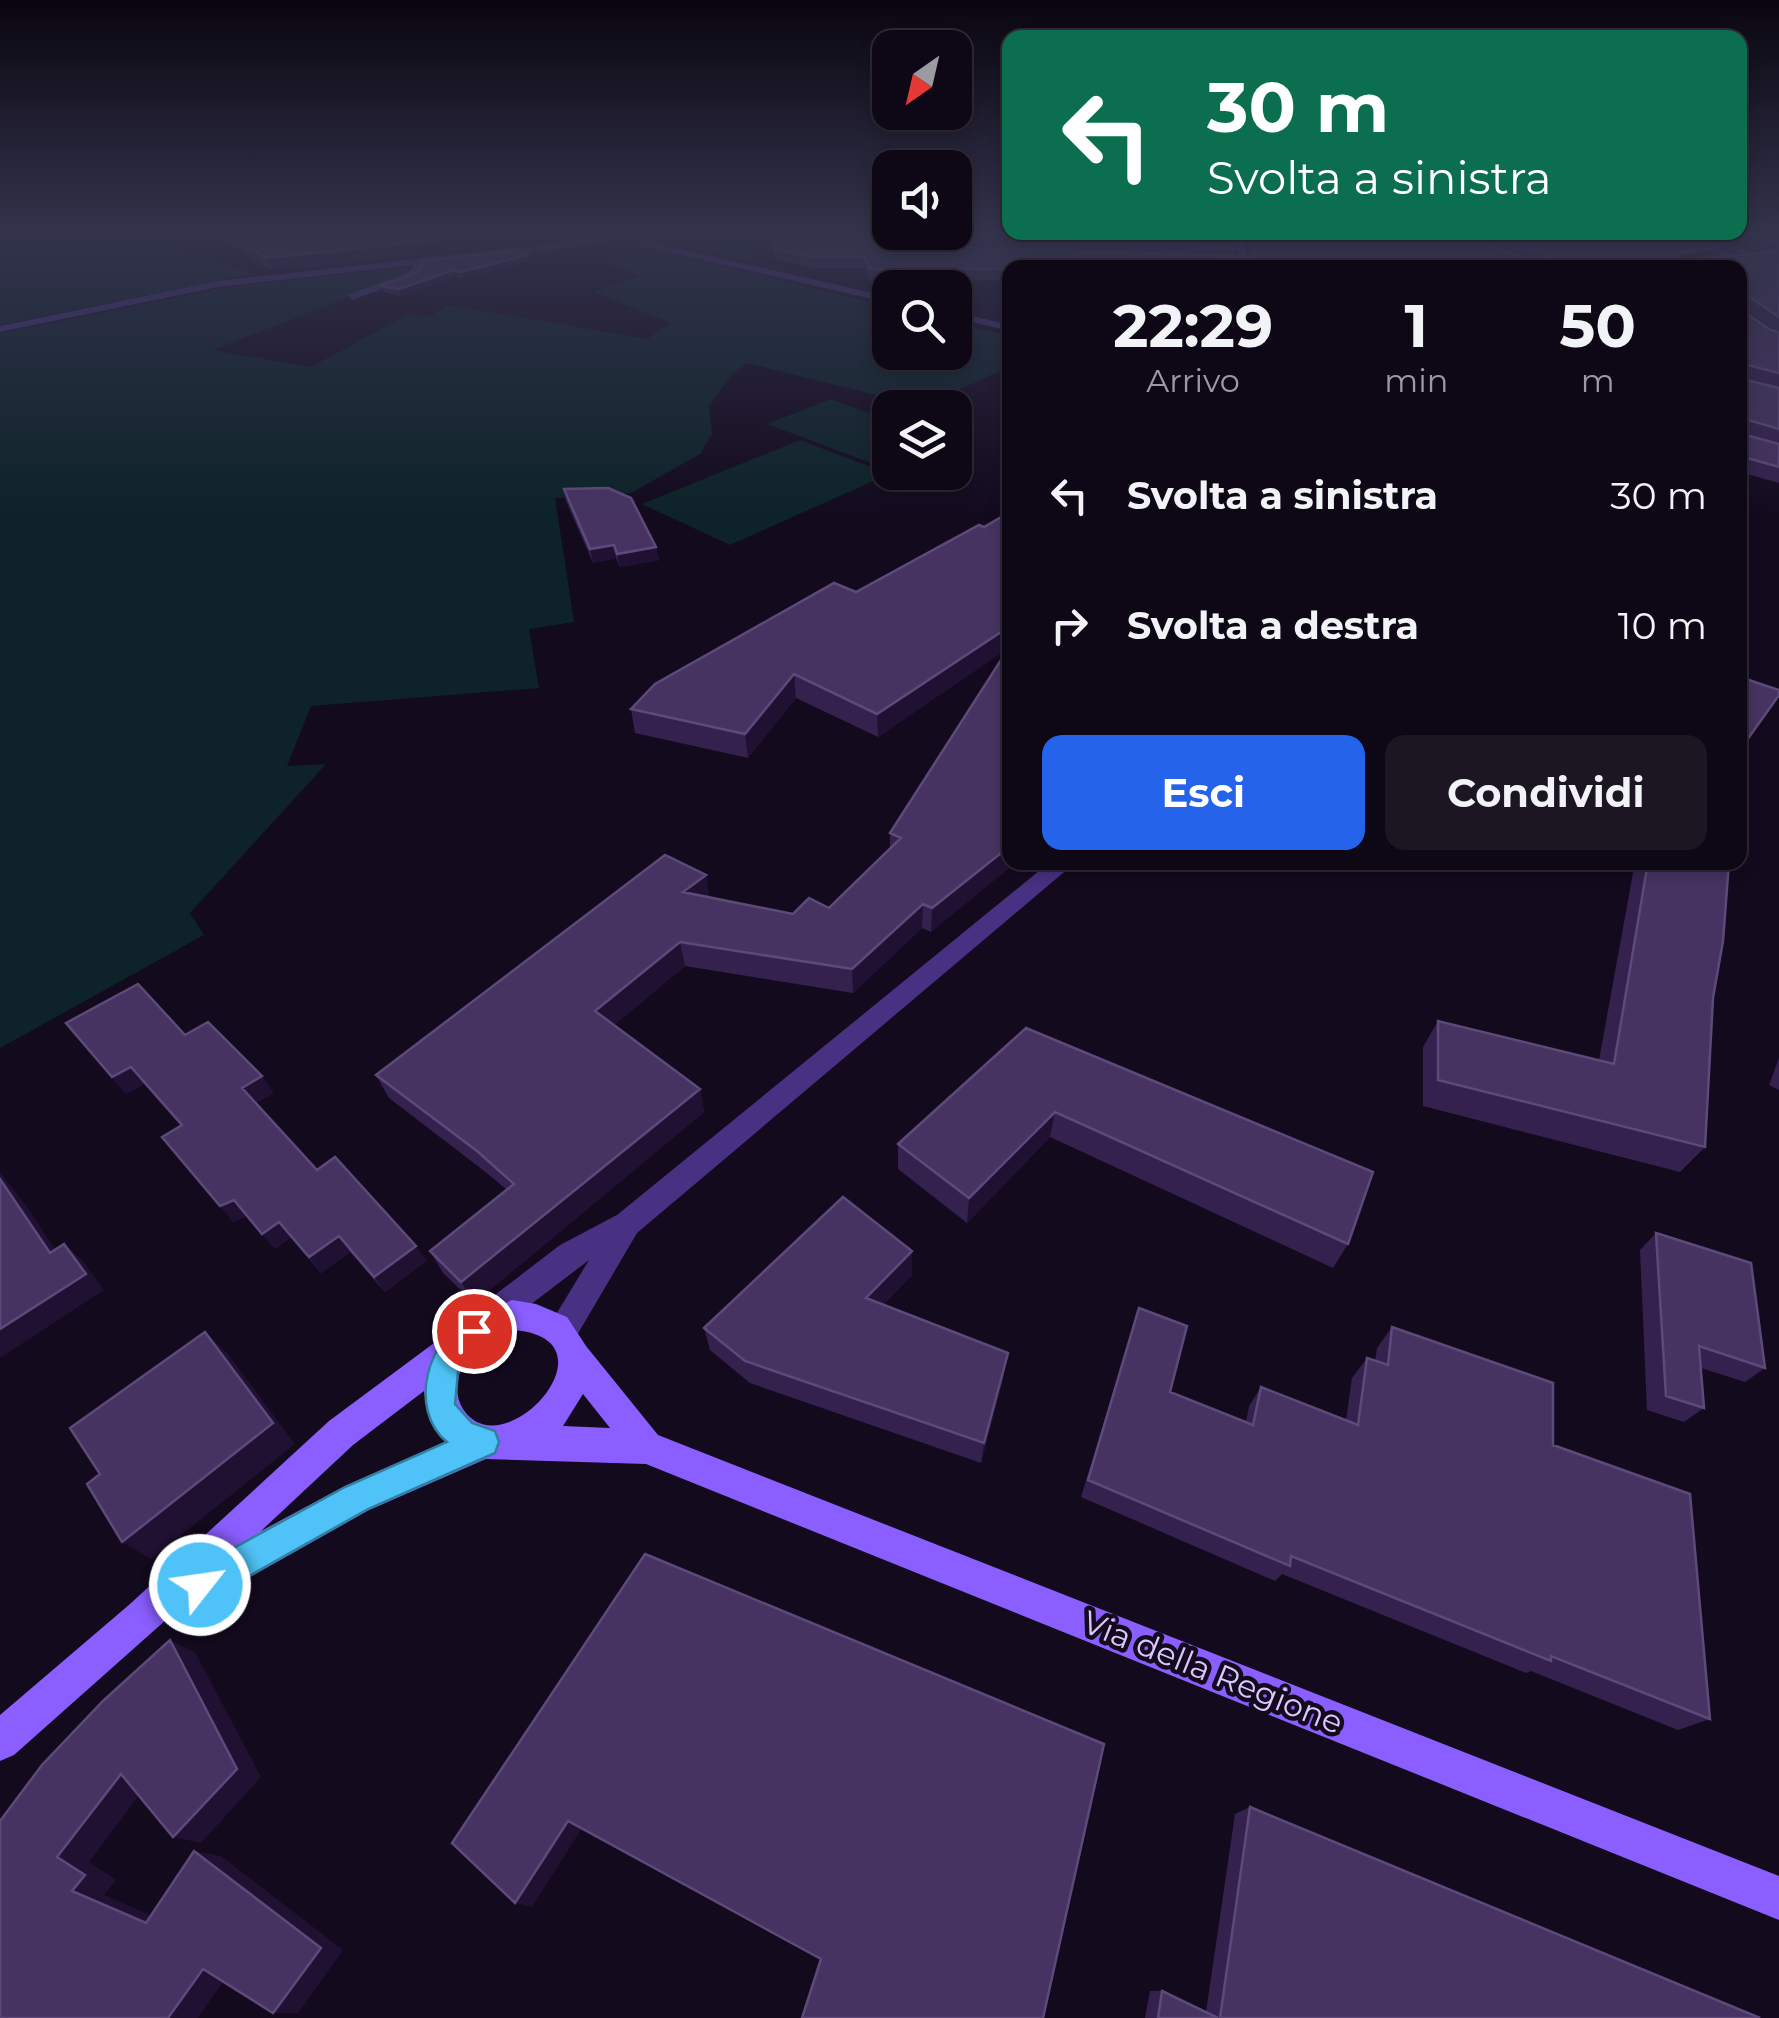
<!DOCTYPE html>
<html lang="it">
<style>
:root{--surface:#0e0816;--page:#1c1623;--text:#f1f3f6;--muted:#9b9aa1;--line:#2e2935;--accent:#2563eb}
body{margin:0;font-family:Montserrat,sans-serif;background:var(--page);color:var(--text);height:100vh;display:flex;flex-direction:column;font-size:38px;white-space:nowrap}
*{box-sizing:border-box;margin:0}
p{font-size:32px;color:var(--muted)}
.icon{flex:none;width:55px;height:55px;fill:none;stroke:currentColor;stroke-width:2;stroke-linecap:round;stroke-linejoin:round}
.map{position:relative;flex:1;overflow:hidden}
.side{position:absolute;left:1002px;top:260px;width:745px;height:610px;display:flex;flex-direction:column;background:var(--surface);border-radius:20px;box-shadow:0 5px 15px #0003,0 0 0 2px var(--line)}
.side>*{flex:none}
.banner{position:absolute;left:1002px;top:30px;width:745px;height:210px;border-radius:20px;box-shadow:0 5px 15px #0003,0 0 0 2px var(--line);background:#0b6e4f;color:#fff;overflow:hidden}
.needle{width:65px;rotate:214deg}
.buttons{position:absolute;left:872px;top:30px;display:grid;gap:20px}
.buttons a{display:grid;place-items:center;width:100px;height:100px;border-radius:20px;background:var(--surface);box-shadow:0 5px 15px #0003,0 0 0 2px var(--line);font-size:50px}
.pin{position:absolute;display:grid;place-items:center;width:85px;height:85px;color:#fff;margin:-42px;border:5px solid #fff;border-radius:50%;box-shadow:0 2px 10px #0007}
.me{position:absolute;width:110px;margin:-55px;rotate:60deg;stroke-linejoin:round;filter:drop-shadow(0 0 8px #0008)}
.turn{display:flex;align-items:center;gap:35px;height:210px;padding:0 40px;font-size:45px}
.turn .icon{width:130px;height:130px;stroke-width:2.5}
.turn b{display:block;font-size:70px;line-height:85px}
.eta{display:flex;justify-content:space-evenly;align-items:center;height:170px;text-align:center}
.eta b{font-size:60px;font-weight:700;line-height:70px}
.button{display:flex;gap:20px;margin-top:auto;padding:20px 40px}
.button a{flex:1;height:115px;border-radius:20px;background:var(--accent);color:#fff;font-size:40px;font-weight:700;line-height:115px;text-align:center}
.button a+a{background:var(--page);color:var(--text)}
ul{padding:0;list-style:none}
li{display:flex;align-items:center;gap:30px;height:130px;padding:0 40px}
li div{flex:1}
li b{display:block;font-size:38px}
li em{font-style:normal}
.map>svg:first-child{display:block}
.green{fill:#0d2329}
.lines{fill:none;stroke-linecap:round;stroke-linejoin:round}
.minor{fill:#483182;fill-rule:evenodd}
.tertiary{fill:#483182;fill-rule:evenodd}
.secondary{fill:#8a5eff;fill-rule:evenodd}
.wall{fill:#35214e;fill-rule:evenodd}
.shaded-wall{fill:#201133}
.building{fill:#463361;stroke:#5e4a7a;stroke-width:2.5}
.route{fill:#4fc3f7;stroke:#337fa1;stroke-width:2.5}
.labels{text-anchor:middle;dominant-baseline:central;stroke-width:9;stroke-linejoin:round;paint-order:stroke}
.near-street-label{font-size:32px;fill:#dbc7ff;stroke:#130a1e}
</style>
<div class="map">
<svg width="1779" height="2018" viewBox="0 0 1779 2018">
<rect width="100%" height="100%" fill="#130a1e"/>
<path class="green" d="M 0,232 L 127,232 L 252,274 L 0,325 Z
M 757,232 L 751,262 L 676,243 L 683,239 Z
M 659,251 L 890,307 L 890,352 L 955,352 L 955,323 L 1010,336 L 1010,367 L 921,406 L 747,363 L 732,375 L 709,406 L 712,434 L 700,454 L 631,493 L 555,498 L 574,622 L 529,629 L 539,688 L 311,706 L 287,766 L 326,764 L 190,913 L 204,935 L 0,1048 L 0,333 L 235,286 L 415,266 L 406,275 L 213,350 L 311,367 L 407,315 L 430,316 L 449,305 L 648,339 L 671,323 L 594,292 L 640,276 L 604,261 Z
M 831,399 L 890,421 L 890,470 L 767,424 Z
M 800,440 L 889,474 L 730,545 L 642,504 Z"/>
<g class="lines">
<path class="minor" d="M 715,232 L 656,240 L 651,237 Z
M 932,232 L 941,232 L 943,247 L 970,251 L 936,252 Z
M 1233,232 L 1242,232 L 1249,268 L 1215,265 L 1239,263 Z
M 1700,232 L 1709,232 L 1707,242 L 1710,246 L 1748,260 L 1743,263 L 1704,250 L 1697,242 Z
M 603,238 L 606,243 L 423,264 L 417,276 L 352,300 L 348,295 L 409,272 L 414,265 L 218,287 L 0,332 L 0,326 L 218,281 Z
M 641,240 L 890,297 L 890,303 L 638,245 Z
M 955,312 L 1010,325 L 1010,331 L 955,318 Z"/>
<path class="tertiary" d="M 1681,237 L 1726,242 L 1771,258 L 1766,261 L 1725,248 L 1678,242 Z
M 1050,862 L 1076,862 L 637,1233 L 573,1342 L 562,1346 L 551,1342 L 546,1331 L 589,1260 L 496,1331 L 485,1336 L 474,1331 L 469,1321 L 474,1311 L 560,1245 L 617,1215 Z"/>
<path class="secondary" d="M 512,1300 L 536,1304 L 567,1317 L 586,1346 L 658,1435 L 1779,1876 L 1779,1920 L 646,1464 L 486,1459 L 369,1510 L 195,1608 L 182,1614 L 176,1611 L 14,1755 L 0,1761 L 0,1715 L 130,1604 L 329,1421 L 461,1323 ZM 514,1330 C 622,1339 503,1471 463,1409 C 456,1398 456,1385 460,1372 C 469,1349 493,1339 514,1330 ZM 424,1391 L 427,1411 L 445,1442 L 345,1486 L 261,1531 L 353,1445 ZM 583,1394 L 610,1428 L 563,1426 Z"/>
</g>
<path class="wall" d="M 213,232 L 535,232 L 536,235 L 484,239 L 486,247 L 272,271 L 215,235 Z
M 944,232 L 1233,232 L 1237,248 L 1235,257 L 1250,257 L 1245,232 L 1696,232 L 1695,236 L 1670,234 L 1721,247 L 1716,257 L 1763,252 L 1727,238 L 1712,237 L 1710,232 L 1779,232 L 1779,388 L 1746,379 L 1779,388 L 1779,483 L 1740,472 L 1740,268 L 1010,268 L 1010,280 L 869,281 L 865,268 L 813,268 L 774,258 L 773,248 L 931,240 L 939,246 L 1099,252 L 946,243 ZM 1469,236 L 1512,250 L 1527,258 L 1523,258 ZM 1746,311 L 1777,332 L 1771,330 L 1747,314 Z
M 527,255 L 528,261 L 462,278 L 456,276 L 401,296 L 383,292 L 381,286 Z
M 564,489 L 656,547 L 659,560 L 620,567 L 616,558 L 593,563 L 566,501 Z
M 1010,512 L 1010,862 L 931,932 L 922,928 L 853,993 L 685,966 L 614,1025 L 700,1089 L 704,1112 L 474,1303 L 443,1273 L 430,1251 L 507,1190 L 488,1174 L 389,1098 L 376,1075 L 710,898 L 793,914 L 829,908 L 890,849 L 890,833 L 1008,648 L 878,737 L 796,698 L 748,758 L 635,733 L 631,709 L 984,527 Z
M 1635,862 L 1729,862 L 1713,998 L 1705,1147 L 1680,1172 L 1423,1106 L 1423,1047 L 1438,1021 L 1599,1060 Z
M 66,1023 L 185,1035 L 262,1076 L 273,1093 L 256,1103 L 317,1170 L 416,1246 L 426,1261 L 385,1292 L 350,1252 L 321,1273 L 291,1237 L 275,1249 L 247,1216 L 233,1222 L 181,1126 L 144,1084 L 126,1094 Z
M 1026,1028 L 1348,1244 L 1333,1268 L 1050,1137 L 967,1223 L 898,1169 L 898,1144 Z
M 1779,1058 L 1779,1090 L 1769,1085 Z
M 1656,1233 L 1765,1368 L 1745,1382 L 1701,1368 L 1704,1408 L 1684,1422 L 1647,1410 L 1640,1250 Z
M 912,1275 L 883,1305 L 1004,1375 L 981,1463 L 750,1383 L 710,1350 L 704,1328 Z
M 1139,1308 L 1170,1392 L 1246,1422 L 1249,1406 L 1261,1387 L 1346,1420 L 1352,1378 L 1367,1358 L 1375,1361 L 1377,1348 L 1392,1327 L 1553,1445 L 1710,1719 L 1678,1730 L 1531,1671 L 1526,1673 L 1282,1574 L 1275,1581 L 1081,1497 Z
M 1250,1807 L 1760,2018 L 1145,2018 L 1150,1991 L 1162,1991 L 1206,2012 L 1235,1814 Z"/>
<path class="shaded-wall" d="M 462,232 L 535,232 L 536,235 L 484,239 L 486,247 L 272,271 L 267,258 Z
M 1721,247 L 1716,258 L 1674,264 L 1679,253 Z
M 527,255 L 528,261 L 462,278 L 461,272 Z
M 454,270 L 456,276 L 401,296 L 399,289 Z
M 614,545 L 616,558 L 593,563 L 590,549 Z
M 656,547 L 659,560 L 620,567 L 617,554 Z
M 1010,626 L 1010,647 L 878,737 L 877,714 Z
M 794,674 L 796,698 L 748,758 L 745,734 Z
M 1010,846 L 1010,862 L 1017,862 L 931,932 L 932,908 Z
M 706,875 L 710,899 L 683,892 Z
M 923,904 L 922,928 L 853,993 L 852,969 Z
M 680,942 L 685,966 L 602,1035 L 595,1011 Z
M 131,1067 L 144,1084 L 126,1094 L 112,1077 Z
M 262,1076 L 273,1093 L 254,1104 L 242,1088 Z
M 700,1089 L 704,1112 L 474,1303 L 461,1282 Z
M 1055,1112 L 1050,1137 L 967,1223 L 969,1198 Z
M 0,1172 L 28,1208 L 68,1269 L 50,1253 L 0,1179 Z
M 234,1200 L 248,1216 L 233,1222 L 220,1206 Z
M 279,1222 L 291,1237 L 275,1249 L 262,1234 Z
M 339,1236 L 350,1252 L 321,1273 L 309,1257 Z
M 64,1244 L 82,1260 L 104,1290 L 0,1358 L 0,1329 Z
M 416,1246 L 426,1261 L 385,1292 L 374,1277 Z
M 912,1251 L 912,1275 L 867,1321 L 866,1298 Z
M 205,1332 L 228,1354 L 295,1444 L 151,1559 L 122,1542 Z
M 1008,1353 L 1004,1375 L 981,1463 L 984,1443 Z
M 170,1640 L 195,1652 L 261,1777 L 201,1843 L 173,1837 Z
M 121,1774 L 149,1782 L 89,1862 L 116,1880 L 104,1895 L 175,1926 L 146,1923 L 72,1891 L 57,1857 Z
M 568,1821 L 582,1828 L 532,1907 L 515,1903 Z
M 194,1851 L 221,1856 L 343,1950 L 298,2013 L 273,2013 Z
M 203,1969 L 231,1970 L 198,2018 L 168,2018 Z"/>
<path class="building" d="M 225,232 L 475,232 L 483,235 L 267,258 Z
M 776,232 L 930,232 L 931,240 L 939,246 L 1255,257 L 1250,232 L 1453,232 L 1462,234 L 1523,258 L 1553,258 L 1516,239 L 1494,232 L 1655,232 L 1703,238 L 1721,247 L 1679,253 L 1676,257 L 1680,261 L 1777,251 L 1779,248 L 1779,317 L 1748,296 L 1743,297 L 1747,314 L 1771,330 L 1779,332 L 1779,373 L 1748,365 L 1743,368 L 1746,380 L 1779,388 L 1779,429 L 1748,420 L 1744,423 L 1746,435 L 1779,444 L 1779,467 L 1740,456 L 1740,268 L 1010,268 L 1010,269 L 869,269 L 865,257 L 812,257 L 773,248 Z
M 955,232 L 1233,232 L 1237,248 L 947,232 Z
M 1743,232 L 1779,232 L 1779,245 Z
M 515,251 L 527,255 L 461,272 L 454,270 L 399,289 L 381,286 L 417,273 L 424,261 Z
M 608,488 L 631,498 L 656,547 L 617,554 L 614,545 L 590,549 L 564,489 Z
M 1010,512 L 1010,626 L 877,714 L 794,674 L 745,734 L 631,709 L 655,684 L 834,583 L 856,592 L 979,525 L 984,527 Z
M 1010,646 L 1010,846 L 932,908 L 923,904 L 852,969 L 680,942 L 595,1011 L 700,1089 L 461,1282 L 430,1251 L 514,1184 L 477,1151 L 376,1075 L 665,855 L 706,875 L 683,892 L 793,914 L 809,898 L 829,908 L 901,838 L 890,833 Z
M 1740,677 L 1779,690 L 1779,695 L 1747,740 L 1740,801 Z
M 1648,862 L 1729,862 L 1723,941 L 1713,998 L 1705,1147 L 1438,1080 L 1438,1021 L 1614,1064 Z
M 138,984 L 185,1035 L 208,1022 L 262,1076 L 242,1088 L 317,1170 L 335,1157 L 416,1246 L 374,1277 L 339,1236 L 309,1257 L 279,1222 L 262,1234 L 234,1200 L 220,1206 L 162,1137 L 182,1125 L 131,1067 L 112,1077 L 66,1023 Z
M 1026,1028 L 1373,1172 L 1348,1244 L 1055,1112 L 969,1198 L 898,1144 Z
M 0,1179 L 50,1253 L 64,1244 L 86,1274 L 0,1329 Z
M 843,1197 L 912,1251 L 866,1298 L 1008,1353 L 984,1443 L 745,1361 L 704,1328 Z
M 1656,1233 L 1751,1263 L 1765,1368 L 1699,1346 L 1704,1408 L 1666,1396 Z
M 1139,1308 L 1187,1326 L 1170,1392 L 1253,1425 L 1261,1387 L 1358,1425 L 1367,1358 L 1388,1365 L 1392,1327 L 1553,1383 L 1553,1445 L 1690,1494 L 1710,1719 L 1551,1656 L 1551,1661 L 1291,1556 L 1290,1566 L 1088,1480 Z
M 205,1332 L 273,1423 L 122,1542 L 87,1484 L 100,1474 L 70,1428 Z
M 645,1554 L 1104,1744 L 1043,2018 L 802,2018 L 821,1959 L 568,1821 L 515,1903 L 452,1843 Z
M 170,1640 L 237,1769 L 173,1837 L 121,1774 L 57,1857 L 85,1875 L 72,1891 L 146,1923 L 194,1851 L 321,1948 L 273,2013 L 203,1969 L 168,2018 L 0,2018 L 0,1821 L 42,1765 L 103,1701 Z
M 1250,1807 L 1760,2018 L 1220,2018 Z
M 1162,1991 L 1218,2018 L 1158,2018 Z"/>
<linearGradient id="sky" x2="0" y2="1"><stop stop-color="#0a0610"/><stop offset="0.45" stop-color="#33334c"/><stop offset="1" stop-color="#33334c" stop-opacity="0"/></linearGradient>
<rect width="1779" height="515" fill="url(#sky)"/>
<path class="route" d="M 474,1317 L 484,1321 L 488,1331 L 458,1372 L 455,1404 L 472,1423 L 495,1431 L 499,1442 L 495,1453 L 368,1509 L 212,1597 L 200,1602 L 188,1597 L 183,1585 L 188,1573 L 345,1487 L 447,1442 C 407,1409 427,1335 474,1317 Z"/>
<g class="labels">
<g class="near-street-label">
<text transform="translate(1213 1672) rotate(22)">Via della Regione</text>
</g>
</g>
</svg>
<div class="buttons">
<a><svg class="needle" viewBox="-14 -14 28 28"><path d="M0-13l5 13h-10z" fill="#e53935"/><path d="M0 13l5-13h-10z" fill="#9b9aa1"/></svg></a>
<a><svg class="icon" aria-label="sound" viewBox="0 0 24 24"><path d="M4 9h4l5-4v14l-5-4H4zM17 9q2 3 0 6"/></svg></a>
<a><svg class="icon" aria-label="search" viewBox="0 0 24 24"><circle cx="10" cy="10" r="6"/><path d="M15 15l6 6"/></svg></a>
<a><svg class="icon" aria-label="layers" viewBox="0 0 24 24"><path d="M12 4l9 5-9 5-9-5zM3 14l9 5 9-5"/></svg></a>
</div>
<div class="pin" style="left:474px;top:1331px;background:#d93025"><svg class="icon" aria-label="arrive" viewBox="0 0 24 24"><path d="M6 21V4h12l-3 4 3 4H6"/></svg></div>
<svg class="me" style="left:200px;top:1585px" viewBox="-20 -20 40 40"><circle r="17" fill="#4fc3f7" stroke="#fff" stroke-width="3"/><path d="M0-11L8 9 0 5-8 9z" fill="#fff"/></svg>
<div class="banner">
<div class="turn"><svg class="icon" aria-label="left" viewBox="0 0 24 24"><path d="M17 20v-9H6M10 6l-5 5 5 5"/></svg><div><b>30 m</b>Svolta a sinistra</div></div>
</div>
<section class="side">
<div class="eta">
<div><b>22:29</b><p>Arrivo</p></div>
<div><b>1</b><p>min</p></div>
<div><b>50</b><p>m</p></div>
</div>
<ul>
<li><svg class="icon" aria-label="left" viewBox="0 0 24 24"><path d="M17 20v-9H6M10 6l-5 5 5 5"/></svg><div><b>Svolta a sinistra</b></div><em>30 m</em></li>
<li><svg class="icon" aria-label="right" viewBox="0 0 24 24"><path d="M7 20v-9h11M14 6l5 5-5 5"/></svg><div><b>Svolta a destra</b></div><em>10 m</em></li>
</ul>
<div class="button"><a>Esci</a><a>Condividi</a></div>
</section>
</div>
